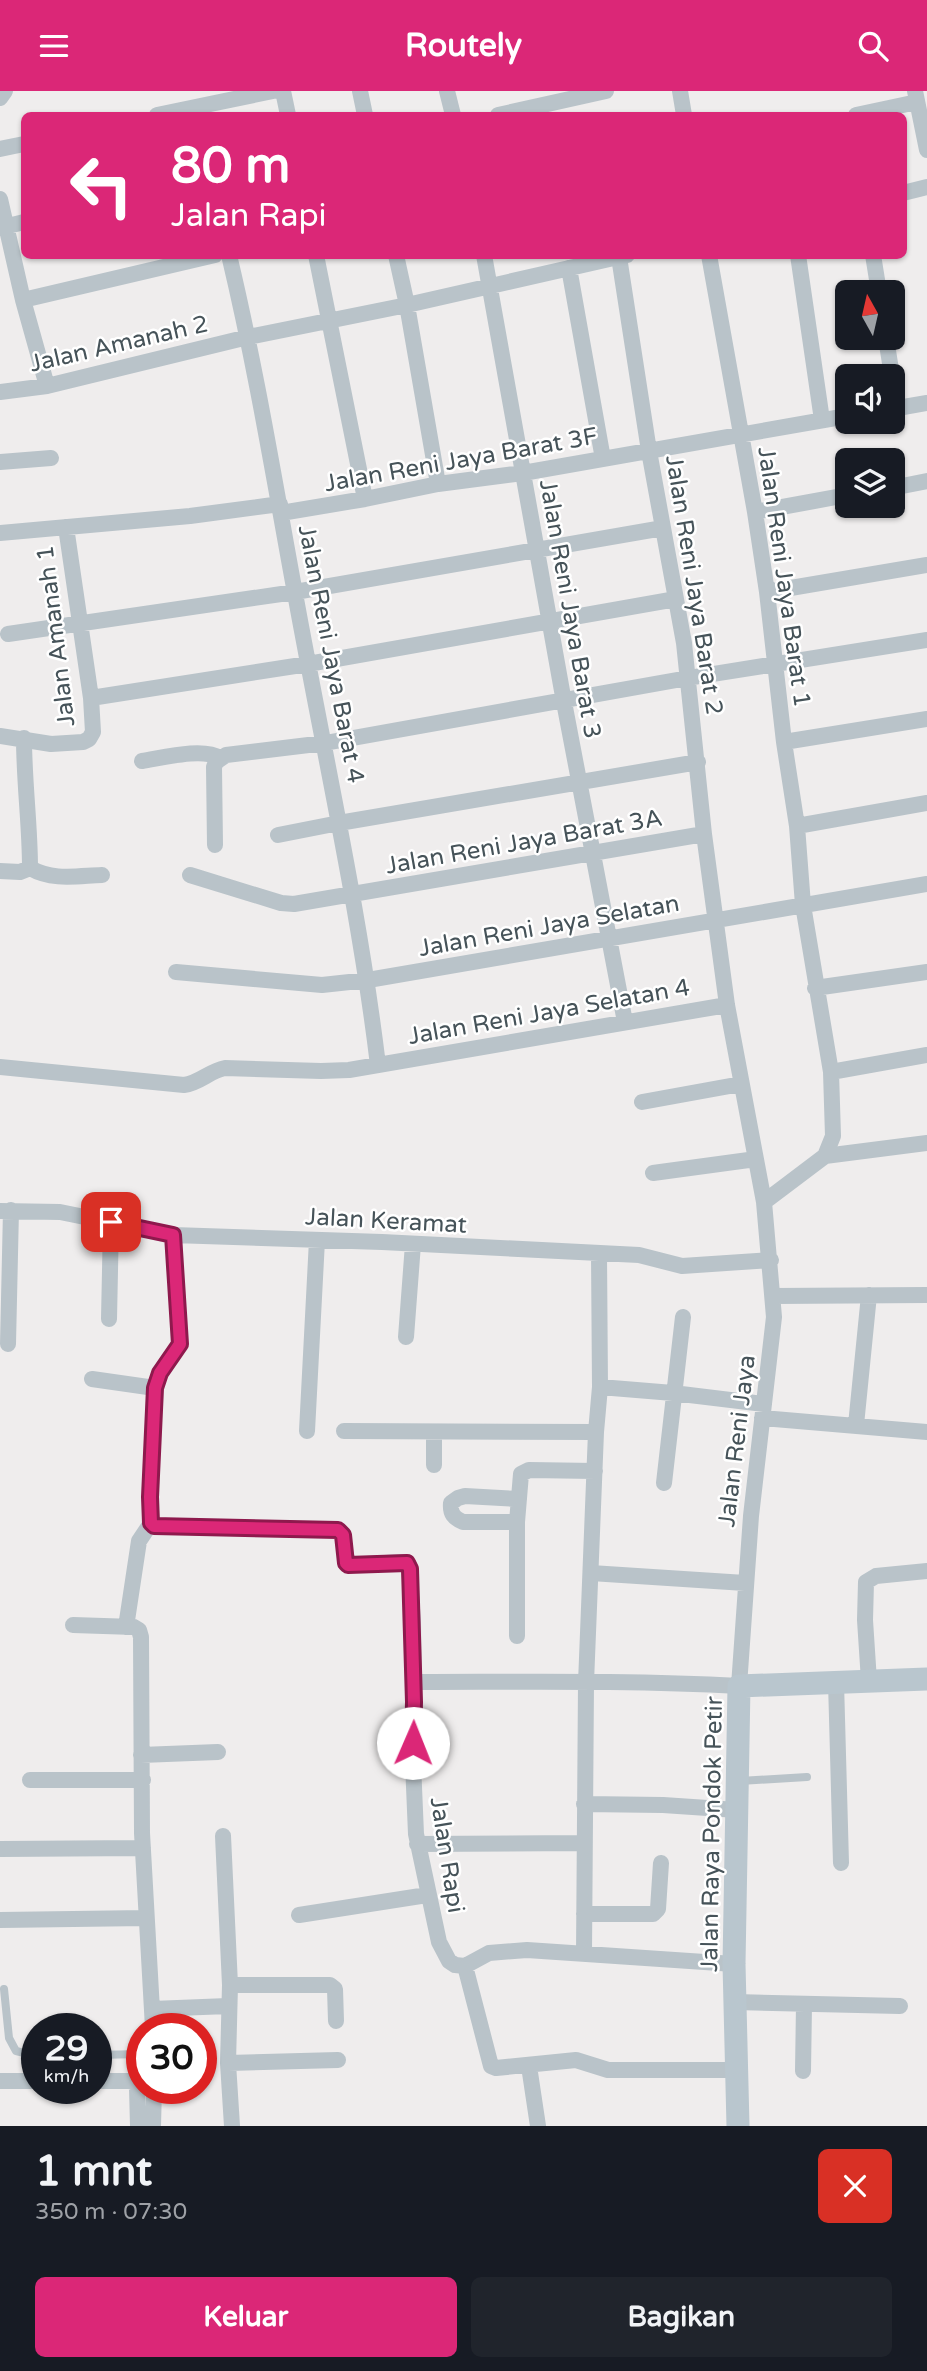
<!DOCTYPE html>
<html lang="id">
<meta charset="utf-8">
<style>
:root{--surface:#171b24;--page:#20242c;--text:#f1f3f6;--muted:#9ea1a6;--accent:#db2777}
body{margin:0;font-family:"Varela Round",sans-serif;background:var(--page);color:var(--text);height:100vh;display:flex;flex-direction:column;font-size:26px;white-space:nowrap}
*{box-sizing:border-box;margin:0}
p{font-size:23px;color:var(--muted)}
.icon{flex:none;width:38px;height:38px;fill:none;stroke:currentColor;stroke-width:2;stroke-linecap:round;stroke-linejoin:round}
.map{position:relative;height:2035px;overflow:hidden}
.panel{display:flex;flex-direction:column;background:var(--surface);flex:1}
.panel>*{flex:none}
.top-card{position:absolute;left:21px;top:21px;width:886px;height:147px;border-radius:10px;box-shadow:0 2px 5px #0004;background:#db2777;color:#fff;overflow:hidden}
.needle{width:46px;rotate:352deg}
.tools{position:absolute;left:835px;top:189px;display:grid;gap:14px}
.tools a{display:grid;place-items:center;width:70px;height:70px;border-radius:10px;background:var(--surface);box-shadow:0 2px 5px #0004;font-size:35px}
.speed{position:absolute;left:21px;top:1922px;display:flex;gap:14px;font-size:35px;font-weight:700;text-align:center}
.speed>*{display:grid;place-content:center;width:91px;height:91px;border-radius:50%;background:var(--surface);box-shadow:0 2px 5px #0004;line-height:1}
.speed small{font-size:18px;font-weight:400}
.speed .limit{border:10px solid #d22;background:#fff;color:#111}
.pin{position:absolute;display:grid;place-items:center;width:60px;height:60px;color:#fff;margin:-30px;border-radius:14px;box-shadow:0 4px 10px #0006}
.me{position:absolute;width:77px;margin:-38px;rotate:1deg;stroke-linejoin:round;filter:drop-shadow(0 0 5px #0008)}
.turn{display:flex;align-items:center;gap:24px;height:147px;padding:0 35px;font-size:32px}
.turn .icon{width:91px;height:91px;stroke-width:2.5}
.turn b{display:block;font-size:49px;line-height:60px}
.round{display:grid;place-items:center;flex:none;width:74px;height:74px;border-radius:10px;background:var(--page)}
.overview{display:flex;align-items:center;justify-content:space-between;height:119px;padding:0 35px}
h1{font-size:42px;font-weight:700;line-height:52px}
.action{display:flex;gap:14px;margin-top:auto;padding:14px 35px}
.action a{flex:1;height:80px;border-radius:10px;background:var(--accent);color:#fff;font-size:28px;font-weight:700;line-height:80px;text-align:center}
.action a+a{background:var(--page);color:var(--text)}
header{display:flex;justify-content:space-between;align-items:center;height:91px;padding:0 35px;background:var(--accent);color:#fff;font-size:32px;font-weight:700}
.map>svg:first-child{display:block}
.lines{fill:none;stroke-linecap:round;stroke-linejoin:round}
.service{stroke:#b9c3c9;stroke-width:8}
.minor{stroke:#b9c3c9;stroke-width:16}
.secondary{stroke:#b9c6ce;stroke-width:23}
.route-casing{stroke:#8e194d;stroke-width:18}
.route{stroke:#db2777;stroke-width:12}
.labels{text-anchor:middle;dominant-baseline:central;stroke-width:5;stroke-linejoin:round;paint-order:stroke}
.street-label{font-size:24px;fill:#465359;stroke:#fff}
</style>
<header><svg class="icon" aria-label="menu" viewBox="0 0 24 24"><path d="M4 6h16M4 12h16M4 18h16"/></svg>Routely<svg class="icon" aria-label="search" viewBox="0 0 24 24"><circle cx="10" cy="10" r="6"/><path d="M15 15l6 6"/></svg></header>
<div class="map">
<svg width="927" height="2035" viewBox="0 0 927 2035">
<rect width="100%" height="100%" fill="#efeded"/>
<g class="lines">
<path class="service" d="M 740,1690 L 807,1686
M 4,1898 L 9,1947 L 16,1960 L 37,1965
M 96,1964 L 142,1963"/>
<path class="minor" d="M 283,0 L 288,24
M 360,0 L 365,24
M 447,0 L 453,24
M 680,0 L 684,24
M 915,0 L 927,59
M 0,7 L 5,0
M 157,24 L 273,0
M 498,24 L 606,0
M 856,24 L 917,11
M 0,58 L 24,53
M 903,102 L 927,96
M 0,108 L 23,209 L 47,295
M 0,137 L 24,131
M 229,164 C 260,294 280,425 305,556 C 331,695 361,833 378,974
M 316,164 L 365,408
M 396,164 L 407,214 L 438,393
M 484,164 L 564,611 L 625,931
M 798,164 L 822,329
M 873,164 L 879,201
M 619,166 L 649,360 L 684,552 L 704,743 L 727,914 L 764,1111 L 825,1065 L 833,1045 L 831,981 L 803,814 L 797,735 L 784,651 L 767,501 L 755,421 L 709,164
M 569,177 L 603,368
M 23,209 L 215,164
M 886,247 L 892,285
M 892,290 L 897,318
M 0,301 L 47,295 L 248,246 L 407,214 L 627,164
M 892,318 L 927,312
M 0,371 L 51,367
M 892,397 L 927,390
M 755,421 L 847,404
M 281,422 L 365,408 L 438,393 L 523,382 L 847,325
M 0,442 L 190,425 L 280,413
M 767,501 L 927,474
M 8,543 L 295,501 L 663,437
M 91,607 L 308,573 L 676,508
M 0,645 L 51,653 L 83,651 L 89,648 L 93,641 L 91,607 L 66,436
M 784,651 L 927,628
M 142,670 C 162,667 203,656 220,667
M 797,735 L 927,712
M 278,744 L 339,732 L 698,671
M 215,754 L 214,676 L 216,671 L 226,664 L 325,652 L 688,587 L 927,549
M 30,777 C 53,790 76,785 102,784
M 0,780 L 20,781 L 30,777 C 30,734 24,691 24,647
M 190,784 L 281,812 L 294,813 L 704,743
M 176,881 L 322,894 L 368,889 L 927,793
M 815,897 L 927,881
M 0,976 L 184,994 C 200,992 209,980 225,977 L 321,980 L 349,979 L 727,914
M 831,981 L 927,964
M 642,1011 L 741,993
M 825,1065 L 927,1052
M 653,1082 L 756,1068
M 0,1120 L 60,1121 L 173,1144 L 382,1151 L 639,1164 L 682,1175 L 771,1169
M 774,1205 L 927,1204
M 109,1228 L 111,1131
M 406,1246 L 413,1153
M 8,1253 L 11,1119
M 92,1288 L 155,1297
M 600,1296 L 673,1302 L 764,1313
M 762,1327 L 927,1341
M 856,1334 L 869,1204
M 307,1340 L 317,1149
M 344,1340 L 596,1341
M 434,1341 L 434,1374
M 664,1392 L 683,1226
M 517,1431 L 463,1431 C 454,1427 450,1423 451,1412 L 458,1407 L 465,1405 L 519,1408
M 151,1432 L 154,1435 L 338,1439 L 343,1444 L 346,1472 L 348,1474 L 404,1471 L 409,1474 L 413,1532 L 414,1611 L 413,1672 L 416,1743 L 439,1851 L 449,1870 L 455,1874 L 465,1875
M 151,1432 L 150,1406 L 155,1297 L 160,1282 L 180,1253 L 173,1144
M 591,1482 L 745,1492
M 73,1534 L 134,1536 L 139,1539 L 141,1546 L 142,1742 L 153,1937
M 126,1536 L 139,1450 L 151,1432
M 517,1545 L 517,1431 L 521,1383 L 529,1379 L 595,1380
M 869,1590 L 865,1529 L 866,1491 L 876,1485 L 927,1480
M 414,1591 C 522,1591 631,1589 739,1595 L 751,1425 L 774,1226 L 764,1111
M 836,1591 L 841,1772
M 141,1664 L 218,1661
M 30,1689 L 143,1689
M 584,1713 L 663,1714 L 737,1719
M 223,1745 L 230,1894 L 228,1972 L 232,2035
M 417,1753 L 583,1752
M 0,1758 L 143,1757
M 584,1823 L 653,1823 L 658,1818 L 661,1772
M 299,1824 L 427,1804
M 0,1829 L 146,1827
M 584,1863 L 586,1592 L 596,1341 L 600,1296 L 599,1163
M 734,1873 L 527,1859 L 489,1862 L 465,1875 L 491,1975 L 496,1977 L 576,1969 L 608,1979 L 736,1979
M 230,1894 L 330,1894 L 335,1898 L 336,1930
M 735,1911 L 900,1915
M 152,1918 L 228,1915
M 228,1972 L 338,1969
M 529,1975 L 538,2035
M 803,1980 L 804,1914
M 0,1990 L 37,1990
M 96,1990 L 130,1990 L 135,1992 L 137,1997 L 138,2035
M 153,2035 L 154,1997"/>
<path class="secondary" d="M 738,2035 L 734,1873 L 739,1595 L 927,1588"/>
</g>
<g class="lines">
<g class="route-casing">
<path id="route" d="M 111,1131 L 173,1144 L 180,1253 L 160,1282 L 155,1297 L 150,1406 L 151,1432 L 154,1435 L 338,1439 L 343,1444 L 346,1472 L 348,1474 L 407,1472 L 410,1478 L 414,1611 L 413,1652"/>
</g>
<use href="#route" class="route"/>
</g>
<g class="labels">
<g class="street-label">
<text transform="translate(119 253) rotate(-13)">Jalan Amanah 2</text>
<text transform="translate(461 369) rotate(-10)">Jalan Reni Jaya Barat 3F</text>
<text transform="translate(784 486) rotate(82)">Jalan Reni Jaya Barat 1</text>
<text transform="translate(694 494) rotate(81)">Jalan Reni Jaya Barat 2</text>
<text transform="translate(570 518) rotate(80)">Jalan Reni Jaya Barat 3</text>
<text transform="translate(56 545) rotate(-97)">Jalan Amanah 1</text>
<text transform="translate(331 563) rotate(79)">Jalan Reni Jaya Barat 4</text>
<text transform="translate(524 751) rotate(-10)">Jalan Reni Jaya Barat 3A</text>
<text transform="translate(549 835) rotate(-10)">Jalan Reni Jaya Selatan</text>
<text transform="translate(549 921) rotate(-10)">Jalan Reni Jaya Selatan 4</text>
<text transform="translate(386 1130) rotate(3)">Jalan Keramat</text>
<text transform="translate(737 1350) rotate(-83)">Jalan Reni Jaya</text>
<text transform="translate(712 1743) rotate(-89)">Jalan Raya Pondok Petir</text>
<text transform="translate(447 1764) rotate(81)">Jalan Rapi</text>
</g>
</g>
</svg>
<div class="tools">
<a><svg class="needle" viewBox="-14 -14 28 28"><path d="M0-13l5 13h-10z" fill="#e53935"/><path d="M0 13l5-13h-10z" fill="#9ea1a6"/></svg></a>
<a><svg class="icon" aria-label="sound" viewBox="0 0 24 24"><path d="M4 9h4l5-4v14l-5-4H4zM17 9q2 3 0 6"/></svg></a>
<a><svg class="icon" aria-label="layers" viewBox="0 0 24 24"><path d="M12 4l9 5-9 5-9-5zM3 14l9 5 9-5"/></svg></a>
</div>
<div class="speed"><div>29<small>km/h</small></div><div class="limit">30</div></div>
<div class="pin" style="left:111px;top:1131px;background:#d93025"><svg class="icon" aria-label="arrive" viewBox="0 0 24 24"><path d="M6 21V4h12l-3 4 3 4H6"/></svg></div>
<svg class="me" style="left:413px;top:1652px" viewBox="-20 -20 40 40"><circle r="19" fill="#fff"/><path d="M0-13L10 11 0 6-10 11z" fill="#db2777"/></svg>
<div class="top-card">
<div class="turn"><svg class="icon" aria-label="left" viewBox="0 0 24 24"><path d="M17 20v-9H6M10 6l-5 5 5 5"/></svg><div><b>80 m</b>Jalan Rapi</div></div>
</div>
</div>
<section class="panel">
<div class="overview"><div><h1>1 mnt</h1><p>350 m · 07:30</p></div><a class="round" style="background:#d93025;color:#fff"><svg class="icon" aria-label="close" viewBox="0 0 24 24"><path d="M6 6l12 12M18 6L6 18"/></svg></a></div>
<div class="action"><a>Keluar</a><a>Bagikan</a></div>
</section>
